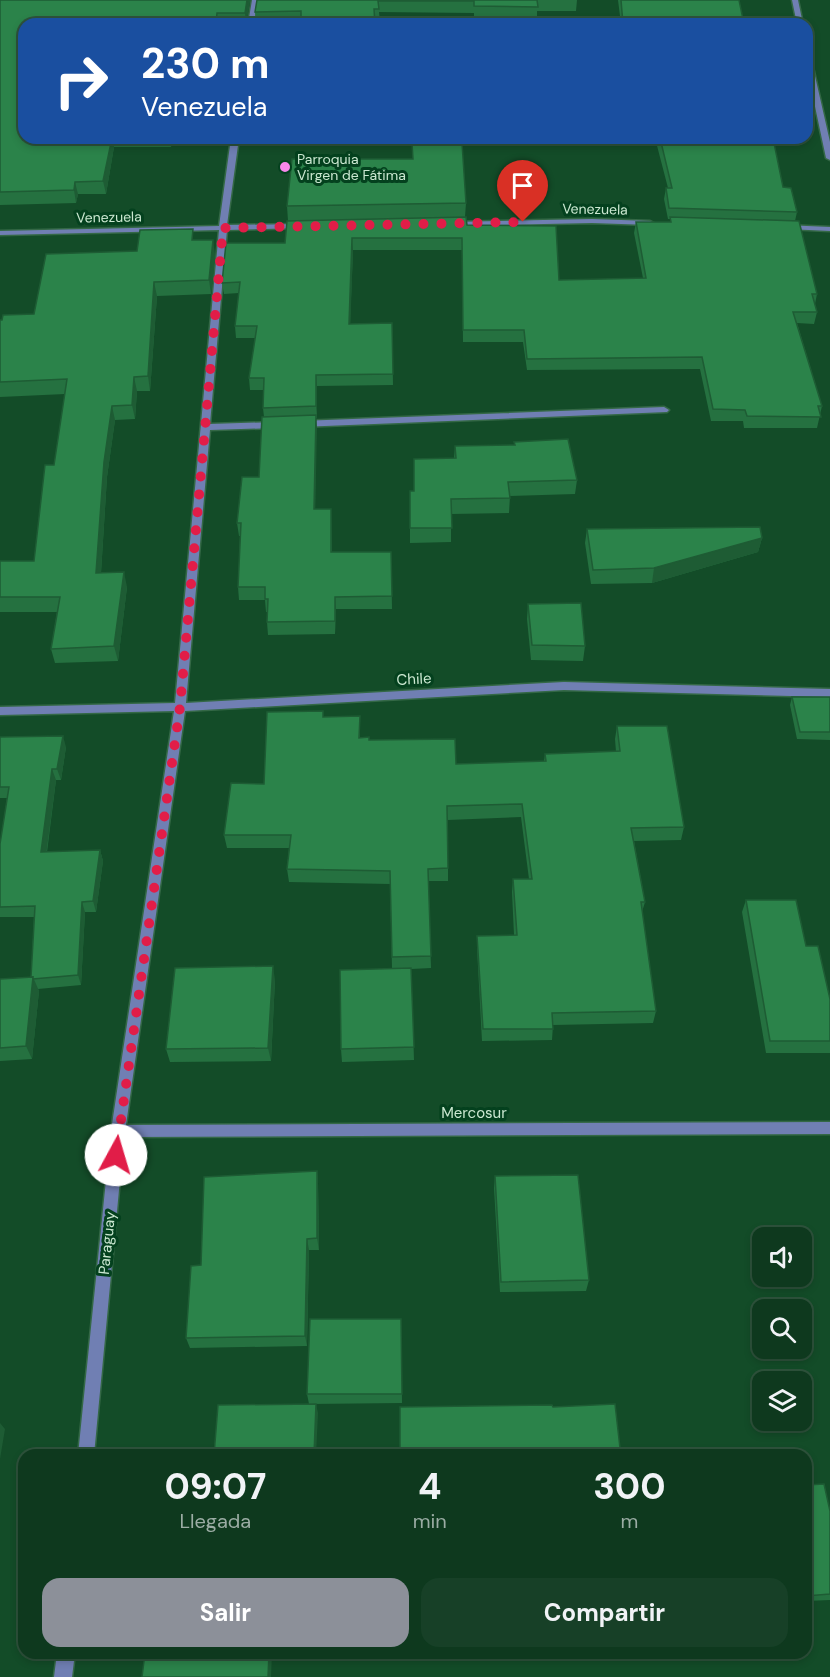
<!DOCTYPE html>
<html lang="es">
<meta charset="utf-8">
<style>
:root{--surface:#0e391e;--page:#174027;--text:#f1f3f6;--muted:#9baca4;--line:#2e533c;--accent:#8c9099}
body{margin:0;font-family:"DM Sans",sans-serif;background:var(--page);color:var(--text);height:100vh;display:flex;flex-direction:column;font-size:22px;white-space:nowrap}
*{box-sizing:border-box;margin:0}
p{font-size:20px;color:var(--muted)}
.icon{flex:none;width:33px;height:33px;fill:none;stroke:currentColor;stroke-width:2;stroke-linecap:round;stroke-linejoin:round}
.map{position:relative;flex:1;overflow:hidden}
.drawer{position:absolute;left:18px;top:1449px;width:794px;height:210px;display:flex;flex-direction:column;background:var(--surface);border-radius:18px;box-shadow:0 3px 9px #0003,0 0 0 2px var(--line)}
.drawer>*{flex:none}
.top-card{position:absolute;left:18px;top:18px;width:795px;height:126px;border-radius:18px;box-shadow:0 3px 9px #0003,0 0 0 2px var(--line);background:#1a4fa0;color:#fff;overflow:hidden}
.tools{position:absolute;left:752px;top:1227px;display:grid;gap:12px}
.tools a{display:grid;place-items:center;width:60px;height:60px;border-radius:12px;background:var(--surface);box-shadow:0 3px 9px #0003,0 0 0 2px var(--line);font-size:30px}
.pin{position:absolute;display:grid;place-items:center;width:51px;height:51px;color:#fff;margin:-62px -26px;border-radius:50% 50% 50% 0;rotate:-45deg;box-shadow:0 0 6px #0007}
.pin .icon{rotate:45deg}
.me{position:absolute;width:66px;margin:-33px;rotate:6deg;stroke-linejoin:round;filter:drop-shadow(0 0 4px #0008)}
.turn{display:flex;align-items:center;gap:21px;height:126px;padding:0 24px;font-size:27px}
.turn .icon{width:78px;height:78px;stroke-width:2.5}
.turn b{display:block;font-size:42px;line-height:51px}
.eta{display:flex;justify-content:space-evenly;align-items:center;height:102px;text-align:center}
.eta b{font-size:36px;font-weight:700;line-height:42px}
.button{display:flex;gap:12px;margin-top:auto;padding:12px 24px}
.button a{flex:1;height:69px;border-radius:18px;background:var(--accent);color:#fff;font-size:24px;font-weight:700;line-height:69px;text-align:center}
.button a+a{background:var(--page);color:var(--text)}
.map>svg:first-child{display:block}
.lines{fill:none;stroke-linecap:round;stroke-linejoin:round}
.minor-casing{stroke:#346846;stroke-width:3}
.minor{fill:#707fb3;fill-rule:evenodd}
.wall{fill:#257140}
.shaded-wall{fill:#1e5c34}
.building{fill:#2b834a;stroke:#1e5c34;stroke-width:1.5}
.route{stroke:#e11d48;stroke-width:10;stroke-dasharray:0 18}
.poi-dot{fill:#f888eb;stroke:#04411e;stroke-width:2}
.labels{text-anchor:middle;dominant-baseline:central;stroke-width:6;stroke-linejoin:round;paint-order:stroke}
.far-poi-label{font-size:14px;fill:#cbe8d1;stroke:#04411e;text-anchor:start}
.far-street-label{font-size:14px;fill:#cbe8d1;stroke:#04411e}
.street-label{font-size:15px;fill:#cbe8d1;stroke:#04411e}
</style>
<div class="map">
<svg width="830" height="1677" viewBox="0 0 830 1677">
<rect width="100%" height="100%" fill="#134c28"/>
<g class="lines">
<g class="minor-casing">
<path id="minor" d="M 252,0 L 258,0 L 254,24 L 248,24 Z
M 792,0 L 798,0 L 803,24 L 797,24 Z
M 807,52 L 810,54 L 830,142 L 830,160 L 826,158 L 807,69 Z
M 231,138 L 239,138 L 227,225 L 302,224 L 306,226 L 302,228 L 227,230 L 210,424 L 276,422 L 281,425 L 276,428 L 210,430 L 186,703 L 564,682 L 830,689 L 830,697 L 564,690 L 185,711 L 126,1125 L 830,1122 L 830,1134 L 124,1137 L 94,1455 L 78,1455 L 111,1131 L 174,711 L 0,715 L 0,707 L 175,703 L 219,230 L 0,235 L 0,231 L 219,226 Z
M 592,219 L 650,221 L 654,223 L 650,225 L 592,223 L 451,226 L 447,224 L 451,222 Z
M 784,225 L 830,227 L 830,231 L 787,229 L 783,227 Z
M 664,407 L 669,410 L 667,412 L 300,427 L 295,424 L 300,421 Z
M 57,1653 L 75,1653 L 72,1677 L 54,1677 Z"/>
</g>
<use href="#minor" class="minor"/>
</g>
<path class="wall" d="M 0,0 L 250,0 L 246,24 L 24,24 L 24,138 L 173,138 L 171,147 L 114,147 L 106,194 L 78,194 L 76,203 L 0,205 Z
M 257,0 L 577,0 L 576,11 L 537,11 L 537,18 L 474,18 L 474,13 L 379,12 L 380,21 L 256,24 L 255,12 Z
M 618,0 L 739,0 L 744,24 L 621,24 Z
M 655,138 L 773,138 L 783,187 L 797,212 L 795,221 L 817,294 L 815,304 L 817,312 L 814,324 L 797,323 L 822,406 L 817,428 L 744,428 L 743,421 L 711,421 L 700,369 L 527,370 L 523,342 L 463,342 L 462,250 L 353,250 L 350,324 L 392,323 L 393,385 L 317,386 L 317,418 L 316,418 L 315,509 L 331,509 L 332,552 L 391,552 L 392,609 L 336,609 L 335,634 L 268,635 L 267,622 L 267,612 L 266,612 L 265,600 L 239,600 L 238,587 L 240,536 L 239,536 L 237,523 L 259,477 L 264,417 L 263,408 L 264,390 L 250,390 L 249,378 L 255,338 L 236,338 L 235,326 L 239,293 L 224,294 L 222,283 L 285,243 L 288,221 L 287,206 L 466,203 L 465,217 L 467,225 L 559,280 L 643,278 L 634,233 L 636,222 L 670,222 L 670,219 L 668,219 L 664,199 L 666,188 L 668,188 Z
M 195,240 L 215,254 L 211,294 L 157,296 L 150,391 L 137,391 L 135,419 L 115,420 L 107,477 L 101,573 L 127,587 L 118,661 L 55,663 L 51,649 L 57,612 L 0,612 L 0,561 L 34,561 L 54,465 L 65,394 L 0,397 L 0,399 L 0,320 L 34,314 L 137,251 Z
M 514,442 L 577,480 L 575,494 L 510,496 L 509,513 L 451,514 L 451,542 L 410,543 L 410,491 L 414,491 L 454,458 L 455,446 L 514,445 Z
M 587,529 L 762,538 L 758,552 L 652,583 L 591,584 L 585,543 Z
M 528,604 L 585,646 L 583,661 L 531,660 L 527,619 Z
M 792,697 L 830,697 L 830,740 L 797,739 L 790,705 Z
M 324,717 L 360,729 L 360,738 L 456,764 L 544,761 L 545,754 L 616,752 L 615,739 L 617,726 L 684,827 L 681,840 L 634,841 L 645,902 L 642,912 L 656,1011 L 653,1023 L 553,1025 L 552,1040 L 482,1041 L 477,948 L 477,936 L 514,935 L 512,892 L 513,879 L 529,879 L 521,817 L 448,820 L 448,881 L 428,881 L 431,968 L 411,969 L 414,1060 L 342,1062 L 341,1049 L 392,968 L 390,884 L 289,882 L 287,869 L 289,848 L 227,848 L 224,835 L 264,784 Z
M 0,737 L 66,747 L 61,780 L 56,780 L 47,852 L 100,850 L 103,861 L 96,912 L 85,912 L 81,985 L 38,989 L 39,991 L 32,1059 L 0,1061 L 0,979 L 31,977 L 34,917 L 0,917 L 0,844 L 7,798 L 0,798 Z
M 746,900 L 830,999 L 830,1053 L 766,1053 L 742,912 Z
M 275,980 L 271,1061 L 170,1062 L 166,1049 Z
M 317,1171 L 318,1183 L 319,1250 L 309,1250 L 307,1346 L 190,1348 L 186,1338 L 201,1265 Z
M 495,1176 L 589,1280 L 586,1291 L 500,1292 L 494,1188 Z
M 401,1319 L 402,1403 L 309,1404 L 307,1394 Z
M 553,1407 L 620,1448 L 617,1455 L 400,1455 Z
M 806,1485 L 830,1511 L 830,1600 L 806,1601 Z"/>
<path class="shaded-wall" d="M 247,0 L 250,0 L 246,24 L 245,13 Z
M 112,138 L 113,138 L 114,147 L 106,194 L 103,181 Z
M 170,138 L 173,138 L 171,147 Z
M 75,182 L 78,194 L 76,203 L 74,190 Z
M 352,238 L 353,250 L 350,335 L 349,324 Z
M 213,240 L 215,254 L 211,294 L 209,280 Z
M 154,282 L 157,296 L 150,391 L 148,376 Z
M 316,375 L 317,386 L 317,418 L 316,406 Z
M 134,377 L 137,391 L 135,419 L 132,405 Z
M 112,406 L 115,420 L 107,477 L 100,588 L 96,573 L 104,462 Z
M 316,415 L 317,428 L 315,522 L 314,509 Z
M 762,538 L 758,552 L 652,583 L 654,568 Z
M 124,572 L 127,587 L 118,661 L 114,646 Z
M 335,597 L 336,609 L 335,634 Z
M 63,736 L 66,747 L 61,780 L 57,769 Z
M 52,769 L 56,780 L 45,863 L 41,852 Z
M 100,850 L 103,861 L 96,912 L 93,901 Z
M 82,902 L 85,912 L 81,985 L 78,975 Z
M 273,966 L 275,980 L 271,1061 L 268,1048 Z
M 33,977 L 39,991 L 32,1059 L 26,1046 Z
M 317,1171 L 318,1183 L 319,1250 L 317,1238 Z
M 307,1239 L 309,1250 L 307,1346 L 305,1336 Z
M 316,1404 L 318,1413 L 316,1455 L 314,1455 Z
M 0,1423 L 5,1429 L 0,1459 Z
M 269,1653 L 272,1653 L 271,1677 L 268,1677 Z"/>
<path class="building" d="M 0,0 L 247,0 L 245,13 L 217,13 L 216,24 L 24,24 L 24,138 L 112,138 L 103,181 L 75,182 L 74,190 L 0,192 Z
M 257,0 L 537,0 L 538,7 L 474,6 L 474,1 L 378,1 L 379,9 L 374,9 L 375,24 L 301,24 L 301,11 L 255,12 Z
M 621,0 L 739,0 L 744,24 L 623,24 Z
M 660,138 L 773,138 L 783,187 L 791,188 L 797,212 L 669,208 L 666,188 L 672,188 Z
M 412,143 L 462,143 L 466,203 L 287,206 L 292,159 L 413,159 Z
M 466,217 L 467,225 L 556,226 L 559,280 L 646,278 L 636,222 L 671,222 L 670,217 L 799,221 L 817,294 L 812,294 L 817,312 L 793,312 L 822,406 L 818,406 L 821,417 L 747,416 L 745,410 L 713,409 L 702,357 L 527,359 L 524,330 L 463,330 L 462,238 L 352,238 L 349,324 L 392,323 L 393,374 L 316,375 L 316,406 L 263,408 L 264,378 L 249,378 L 257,326 L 235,326 L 240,282 L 222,283 L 226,243 L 285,243 L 287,221 Z
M 193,229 L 192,240 L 213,240 L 209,280 L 154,282 L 148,376 L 134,377 L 132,405 L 112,406 L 104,462 L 96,573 L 124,572 L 114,646 L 51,649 L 60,597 L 0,597 L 0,561 L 34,561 L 45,465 L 54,465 L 67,379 L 0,382 L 0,320 L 2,320 L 3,315 L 34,314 L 46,254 L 137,251 L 140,230 Z
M 316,415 L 314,509 L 331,509 L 331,552 L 391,552 L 392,596 L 335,597 L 335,621 L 267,622 L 268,599 L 265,599 L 265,587 L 238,587 L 241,523 L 237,523 L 242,477 L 259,477 L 262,417 Z
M 568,439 L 577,480 L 508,482 L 510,498 L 451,499 L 452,528 L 410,528 L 410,491 L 414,491 L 414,459 L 456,458 L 455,446 L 515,445 L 514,442 Z
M 760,527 L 762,538 L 654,568 L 593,570 L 587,529 Z
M 581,603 L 585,646 L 532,645 L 528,604 Z
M 792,697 L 830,697 L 830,732 L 800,732 Z
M 323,711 L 323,717 L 360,716 L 359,738 L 369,737 L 369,740 L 455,739 L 456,764 L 546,761 L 545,754 L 620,751 L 617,726 L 667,726 L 684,827 L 631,828 L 645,902 L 641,902 L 656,1011 L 552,1013 L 553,1029 L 483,1029 L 477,936 L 517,935 L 513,879 L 532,879 L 522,804 L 447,806 L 448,868 L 428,869 L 431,956 L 392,957 L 390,871 L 287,869 L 291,835 L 224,835 L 231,783 L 264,784 L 267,712 Z
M 63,736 L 57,769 L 52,769 L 41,852 L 100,850 L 93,901 L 82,902 L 78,975 L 33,979 L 33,977 L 31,977 L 35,906 L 0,907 L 0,844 L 9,787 L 0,787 L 0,737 Z
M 746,900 L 796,900 L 806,946 L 818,946 L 830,999 L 830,1041 L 770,1041 Z
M 273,966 L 268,1048 L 166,1049 L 175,968 Z
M 411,968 L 414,1047 L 341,1049 L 340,970 Z
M 33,977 L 26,1046 L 0,1048 L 0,979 Z
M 317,1171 L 317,1238 L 307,1239 L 305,1336 L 186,1338 L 191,1266 L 201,1265 L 204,1177 Z
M 578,1175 L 589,1280 L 501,1282 L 495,1176 Z
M 310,1319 L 401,1319 L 402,1394 L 307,1394 Z
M 316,1404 L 314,1455 L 214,1455 L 218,1405 Z
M 615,1404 L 620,1448 L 591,1449 L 592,1455 L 400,1455 L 400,1407 L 552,1405 L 553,1407 Z
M 824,1484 L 830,1511 L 830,1594 L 806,1596 L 806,1485 Z
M 145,1653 L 269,1653 L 268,1677 L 142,1677 Z"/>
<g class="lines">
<path class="route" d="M 116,1155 L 180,707 L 223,228 L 523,222"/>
</g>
<circle class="poi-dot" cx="285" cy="167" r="6"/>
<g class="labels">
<g class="far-poi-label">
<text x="297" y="159">Parroquia<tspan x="297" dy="16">Virgen de Fátima</tspan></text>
</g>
<g class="far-street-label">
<text transform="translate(595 209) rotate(1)">Venezuela</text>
<text transform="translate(109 217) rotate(-1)">Venezuela</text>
</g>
<g class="street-label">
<text transform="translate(414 679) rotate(-3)">Chile</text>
<text x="474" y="1113">Mercosur</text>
<text transform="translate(107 1243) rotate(-84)">Paraguay</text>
</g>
</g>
</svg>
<div class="tools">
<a><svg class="icon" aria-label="sound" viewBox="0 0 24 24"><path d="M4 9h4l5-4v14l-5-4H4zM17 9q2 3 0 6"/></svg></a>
<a><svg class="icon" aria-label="search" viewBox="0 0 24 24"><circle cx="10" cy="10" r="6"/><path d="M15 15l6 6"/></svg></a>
<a><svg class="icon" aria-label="layers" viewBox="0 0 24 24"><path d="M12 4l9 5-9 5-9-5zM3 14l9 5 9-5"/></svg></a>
</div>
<div class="pin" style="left:523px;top:222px;background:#d93025"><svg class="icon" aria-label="arrive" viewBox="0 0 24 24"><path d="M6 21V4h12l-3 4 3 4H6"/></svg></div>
<svg class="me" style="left:116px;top:1155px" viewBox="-20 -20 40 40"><circle r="19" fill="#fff"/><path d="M0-13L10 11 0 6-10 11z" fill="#e11d48"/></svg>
<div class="top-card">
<div class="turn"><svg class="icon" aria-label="right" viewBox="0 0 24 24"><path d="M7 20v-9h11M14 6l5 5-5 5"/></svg><div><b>230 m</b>Venezuela</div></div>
</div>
<section class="drawer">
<div class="eta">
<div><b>09:07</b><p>Llegada</p></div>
<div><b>4</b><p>min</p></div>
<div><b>300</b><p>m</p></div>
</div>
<div class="button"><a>Salir</a><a>Compartir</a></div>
</section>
</div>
